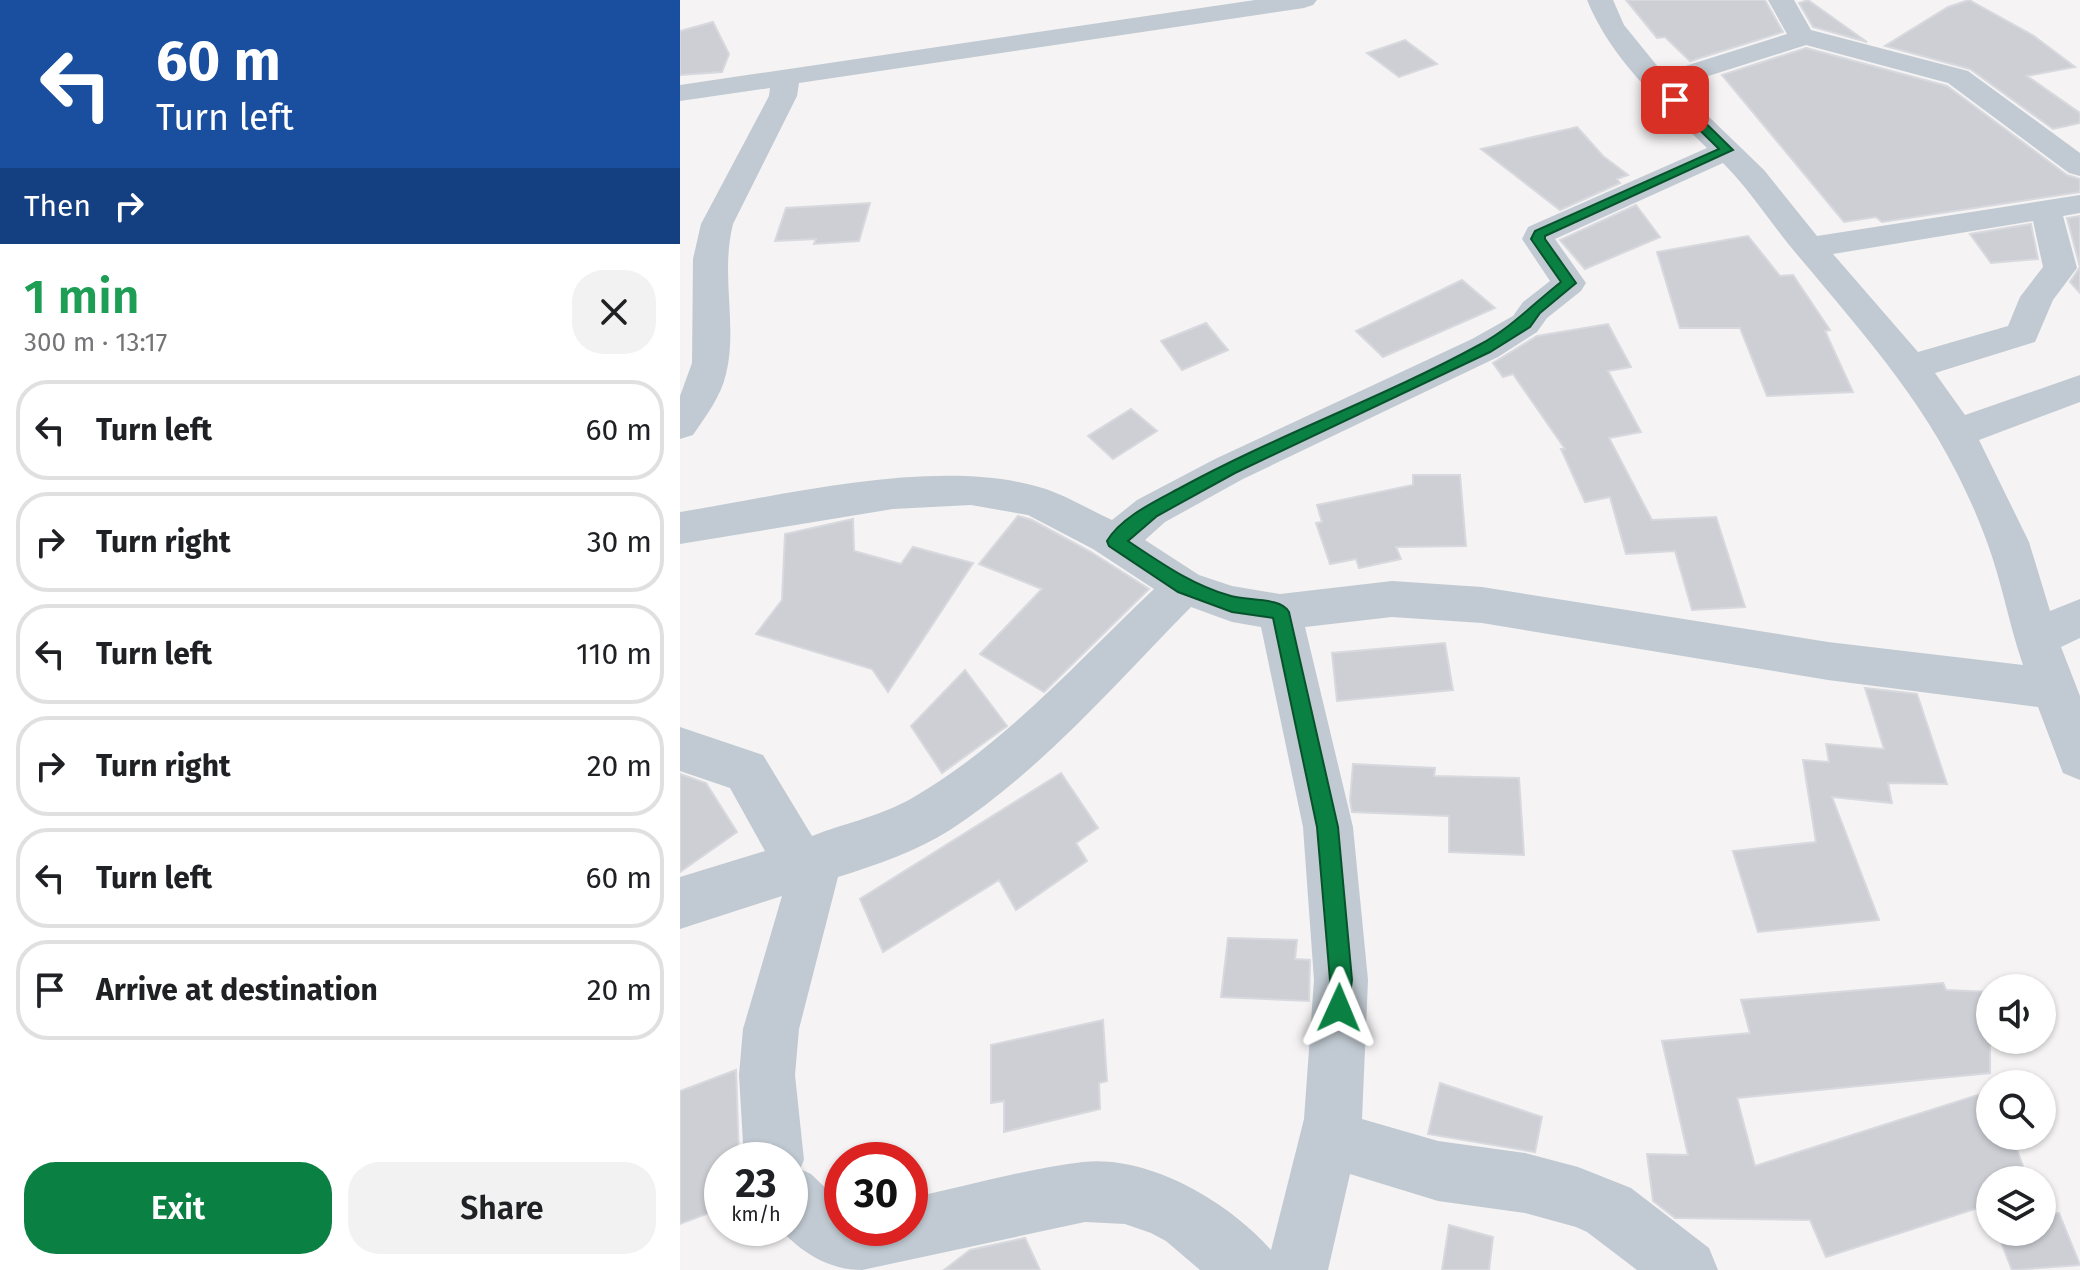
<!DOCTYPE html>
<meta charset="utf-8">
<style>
:root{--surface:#fff;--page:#f2f2f2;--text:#202124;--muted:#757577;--line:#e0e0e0;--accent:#0b8043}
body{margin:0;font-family:"Fira Sans",sans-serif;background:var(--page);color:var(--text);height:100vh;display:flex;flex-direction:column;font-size:30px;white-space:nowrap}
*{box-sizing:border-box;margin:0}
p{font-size:26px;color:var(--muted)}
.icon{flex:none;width:44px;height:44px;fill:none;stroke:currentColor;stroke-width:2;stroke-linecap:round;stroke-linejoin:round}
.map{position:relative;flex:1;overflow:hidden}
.panel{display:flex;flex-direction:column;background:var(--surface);width:680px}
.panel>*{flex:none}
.guide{background:#1a4fa0;color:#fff;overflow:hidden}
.buttons{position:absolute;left:1296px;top:974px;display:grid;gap:16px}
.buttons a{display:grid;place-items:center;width:80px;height:80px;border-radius:50%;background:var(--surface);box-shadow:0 2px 6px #0004;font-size:40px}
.speed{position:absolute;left:24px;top:1142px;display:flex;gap:16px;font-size:40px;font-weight:700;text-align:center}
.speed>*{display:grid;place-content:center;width:104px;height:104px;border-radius:50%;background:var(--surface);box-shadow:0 2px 6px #0004;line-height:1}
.speed small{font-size:20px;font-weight:400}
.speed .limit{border:12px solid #d22;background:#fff;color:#111}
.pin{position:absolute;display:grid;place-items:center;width:68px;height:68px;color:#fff;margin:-34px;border-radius:16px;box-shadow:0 4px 12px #0006}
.me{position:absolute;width:88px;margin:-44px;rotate:1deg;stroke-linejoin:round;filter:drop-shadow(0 0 6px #0008)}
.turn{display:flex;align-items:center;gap:28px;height:168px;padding:0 24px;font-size:36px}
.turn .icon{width:104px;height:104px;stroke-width:2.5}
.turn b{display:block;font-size:56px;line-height:68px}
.then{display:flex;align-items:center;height:76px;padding:0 24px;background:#0003;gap:16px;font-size:30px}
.round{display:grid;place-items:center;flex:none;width:84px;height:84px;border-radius:32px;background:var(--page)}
.head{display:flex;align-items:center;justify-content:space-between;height:136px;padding:0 24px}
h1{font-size:48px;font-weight:600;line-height:60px;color:#1e9e55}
.cta{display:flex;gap:16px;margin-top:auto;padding:16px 24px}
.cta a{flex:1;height:92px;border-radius:32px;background:var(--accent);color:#fff;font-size:32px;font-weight:600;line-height:92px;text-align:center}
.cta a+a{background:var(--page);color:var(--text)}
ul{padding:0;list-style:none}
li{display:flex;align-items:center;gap:24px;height:100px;margin:0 16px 12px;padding:0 8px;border:4px solid var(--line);border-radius:32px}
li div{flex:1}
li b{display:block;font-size:30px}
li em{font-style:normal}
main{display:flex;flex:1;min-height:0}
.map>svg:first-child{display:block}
.building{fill:#cdcfd5;stroke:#d7d9de;stroke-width:2}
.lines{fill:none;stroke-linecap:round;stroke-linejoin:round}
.minor{fill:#c1cad2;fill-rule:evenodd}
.route{fill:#0b8043;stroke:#07532c;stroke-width:2}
</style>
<main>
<section class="panel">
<div class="guide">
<div class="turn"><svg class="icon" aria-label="left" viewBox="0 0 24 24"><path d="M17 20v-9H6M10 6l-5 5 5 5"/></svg><div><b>60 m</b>Turn left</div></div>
<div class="then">Then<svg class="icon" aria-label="right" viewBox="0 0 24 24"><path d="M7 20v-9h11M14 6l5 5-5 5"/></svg></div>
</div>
<div class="head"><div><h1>1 min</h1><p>300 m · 13:17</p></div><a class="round"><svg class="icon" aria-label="close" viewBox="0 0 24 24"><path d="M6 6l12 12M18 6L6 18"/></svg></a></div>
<ul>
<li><svg class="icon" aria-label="left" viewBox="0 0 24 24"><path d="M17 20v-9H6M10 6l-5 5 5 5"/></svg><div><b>Turn left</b></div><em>60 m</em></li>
<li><svg class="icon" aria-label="right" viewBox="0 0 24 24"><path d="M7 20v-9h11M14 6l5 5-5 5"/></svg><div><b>Turn right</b></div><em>30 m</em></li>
<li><svg class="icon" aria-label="left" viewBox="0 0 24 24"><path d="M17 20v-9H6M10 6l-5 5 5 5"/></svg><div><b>Turn left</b></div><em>110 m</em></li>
<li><svg class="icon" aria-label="right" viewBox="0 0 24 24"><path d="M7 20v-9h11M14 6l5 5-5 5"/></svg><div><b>Turn right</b></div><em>20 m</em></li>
<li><svg class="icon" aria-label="left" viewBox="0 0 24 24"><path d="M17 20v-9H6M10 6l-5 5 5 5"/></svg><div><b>Turn left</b></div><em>60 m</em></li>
<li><svg class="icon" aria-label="arrive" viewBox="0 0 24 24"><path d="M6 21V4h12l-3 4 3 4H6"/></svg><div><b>Arrive at destination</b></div><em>20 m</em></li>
</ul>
<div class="cta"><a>Exit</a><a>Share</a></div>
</section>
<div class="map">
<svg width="1400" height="1270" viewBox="0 0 1400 1270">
<rect width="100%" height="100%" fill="#f5f3f3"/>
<!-- building -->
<path class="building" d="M946 0H1085L1103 32 1010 61 985 37 977 38Z
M1128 0 1187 42 1133 27 1119 3Z
M1289 0 1354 36 1395 67 1347 76 1400 113V123L1373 129 1290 69 1205 46 1268 7Z
M33 22 49 54 42 72 0 75V31Z
M725 40 757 64 719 77 687 53Z
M1126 48 1267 86 1387 175 1400 179V192L1202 222 1196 217 1164 222 1042 75Z
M897 127 923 156 948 175 937 179 940 183 880 210 801 149Z
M190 203 179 241 134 244 136 239 95 241 106 208Z
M956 205 980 237 905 269 880 240Z
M1400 216V293L1390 282 1400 267 1387 218Z
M1351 224 1358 259 1311 263 1290 234Z
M1068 236 1100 276 1113 275 1150 330 1145 331 1173 392 1087 396 1060 328H1000L977 252Z
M782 280 815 308 703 357 676 331Z
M526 323 548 350 502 370 481 341Z
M928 324 951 367 928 371 961 432 929 438 972 520 1036 517 1065 607 1012 610 995 551 946 554 930 497 905 502 881 449H885L833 374 823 377 813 363 857 336Z
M451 409 477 431 433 459 408 436Z
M733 475H780L786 546 716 547 721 559 679 568 676 559 650 564 636 523 642 522 637 505 733 485Z
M338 516 352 520 411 552 469 589 364 692 300 654 362 589 299 564Z
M173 519 174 551 221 564 233 547 293 563 208 692 192 669 76 634 102 600 105 534Z
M765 643 773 690 657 701 652 653Z
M285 670 327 726 262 773 231 726Z
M1185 688 1237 694 1267 784 1208 783 1212 803 1152 797 1199 920 1078 932 1053 851 1136 842 1123 760 1149 762 1146 744 1204 749Z
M673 764 755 768 754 776 839 778 844 855 769 852V816L672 812 670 800Z
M381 773 418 828 396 843 407 861 336 910 319 880 203 952 180 899Z
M0 774 26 783 57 832 0 872Z
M548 938 617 940 615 959 630 960 629 1001 541 997Z
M1263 983 1266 990 1310 992V1073L1057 1098 1075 1166 1310 1091V1136H1332L1348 1180H1310V1213L1307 1205 1146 1257 1130 1220 995 1218 973 1201 967 1154 1008 1155 982 1041 1070 1033 1061 1000Z
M423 1020 427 1081 419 1083 420 1109 324 1132V1101L311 1103V1045Z
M56 1070 59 1160H42V1208L0 1224V1091Z
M760 1083 862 1117 855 1152 748 1134Z
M1379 1213 1400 1265 1332 1270 1317 1232H1362V1215Z
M769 1225 813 1237 809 1270H762Z
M345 1238 360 1270H264L290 1250Z"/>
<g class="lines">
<!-- minor -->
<path class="minor" d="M575 0H637L633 5 624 8 119 83 117 96 53 224C40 275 58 326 46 374 41 396 26 416 13 435L0 439V396L12 363 13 259 21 224 89 96 90 88 0 101V85Z
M907 0H933L944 25 983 73 1107 34 1088 0H1114L1131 30 1288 71 1400 153V176L1389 173 1268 83 1126 45 997 86 1084 170 1137 236 1400 195V213L1383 216 1397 268 1373 300 1355 342 1255 373 1285 415 1400 375V402L1299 440 1349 542 1370 611 1400 599V638L1381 647 1400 696V780L1383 773 1358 707 1148 680 802 623 712 617 625 627 673 827 688 980 682 1119 758 1141 845 1153 898 1167 951 1188 1029 1248 1038 1270H957L907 1232 896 1227 845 1213 758 1201 670 1174 648 1270H520L486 1241 471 1233 445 1224 405 1222 182 1270C148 1270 121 1252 99 1228H110V1160H64L59 1075 63 1029 102 896 0 929V877L85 851 50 788 0 771V727L83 755 132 836C165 823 202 816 234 797 325 744 398 661 474 589L413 549 348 515 291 505 213 509 0 544V512C106 495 256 457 359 487 384 494 408 509 432 520L457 500 535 459 792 339 833 316 843 302 870 281 842 239 848 227 1027 148C981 103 932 61 907 0ZM1043 163C1072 192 1093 227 1120 258 1198 351 1264 424 1307 542 1322 582 1329 625 1343 665L1148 642 802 587 712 581 600 594 552 586 519 575 465 540 485 522 563 479 818 357 857 332 867 318 901 291 906 283 875 239ZM1353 221 1363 267 1340 297 1328 326 1238 352 1153 254ZM511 607 552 622 581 627 623 827 634 980 624 1119 591 1250C549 1202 469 1155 403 1162 346 1169 287 1186 230 1198V1228H162V1204L131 1174 120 1169 124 1160 115 1075 119 1029 158 877C196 865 237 851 270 830 362 770 435 684 511 607Z"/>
</g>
<!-- route -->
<path class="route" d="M991 97H999L1053 150 865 236V239L896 283 860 313 850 327 810 352 555 473 477 516 448 541C481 563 512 585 551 596 567 601 601 597 609 612L658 827 672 980 667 1016 659 1019 651 1016 648 1008 650 980 637 827 593 618 552 612 498 592 429 546 427 541C441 517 476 501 500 488 597 435 702 398 799 345 831 328 853 304 881 282L851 239 855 231 1039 149 991 102Z"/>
</svg>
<div class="buttons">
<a><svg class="icon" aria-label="sound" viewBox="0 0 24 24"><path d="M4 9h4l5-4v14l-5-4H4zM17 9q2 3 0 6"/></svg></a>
<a><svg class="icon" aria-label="search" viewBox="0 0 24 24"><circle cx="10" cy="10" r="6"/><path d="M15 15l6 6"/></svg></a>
<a><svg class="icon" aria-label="layers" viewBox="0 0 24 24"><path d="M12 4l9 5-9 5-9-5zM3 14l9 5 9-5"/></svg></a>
</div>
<div class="speed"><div>23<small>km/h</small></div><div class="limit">30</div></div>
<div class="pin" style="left:995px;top:100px;background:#d93025"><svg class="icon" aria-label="arrive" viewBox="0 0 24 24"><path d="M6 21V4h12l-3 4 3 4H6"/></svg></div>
<svg class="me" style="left:659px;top:1008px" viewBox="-20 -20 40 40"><path d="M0-17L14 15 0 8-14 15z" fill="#0b8043" stroke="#fff" stroke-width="4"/></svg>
</div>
</main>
